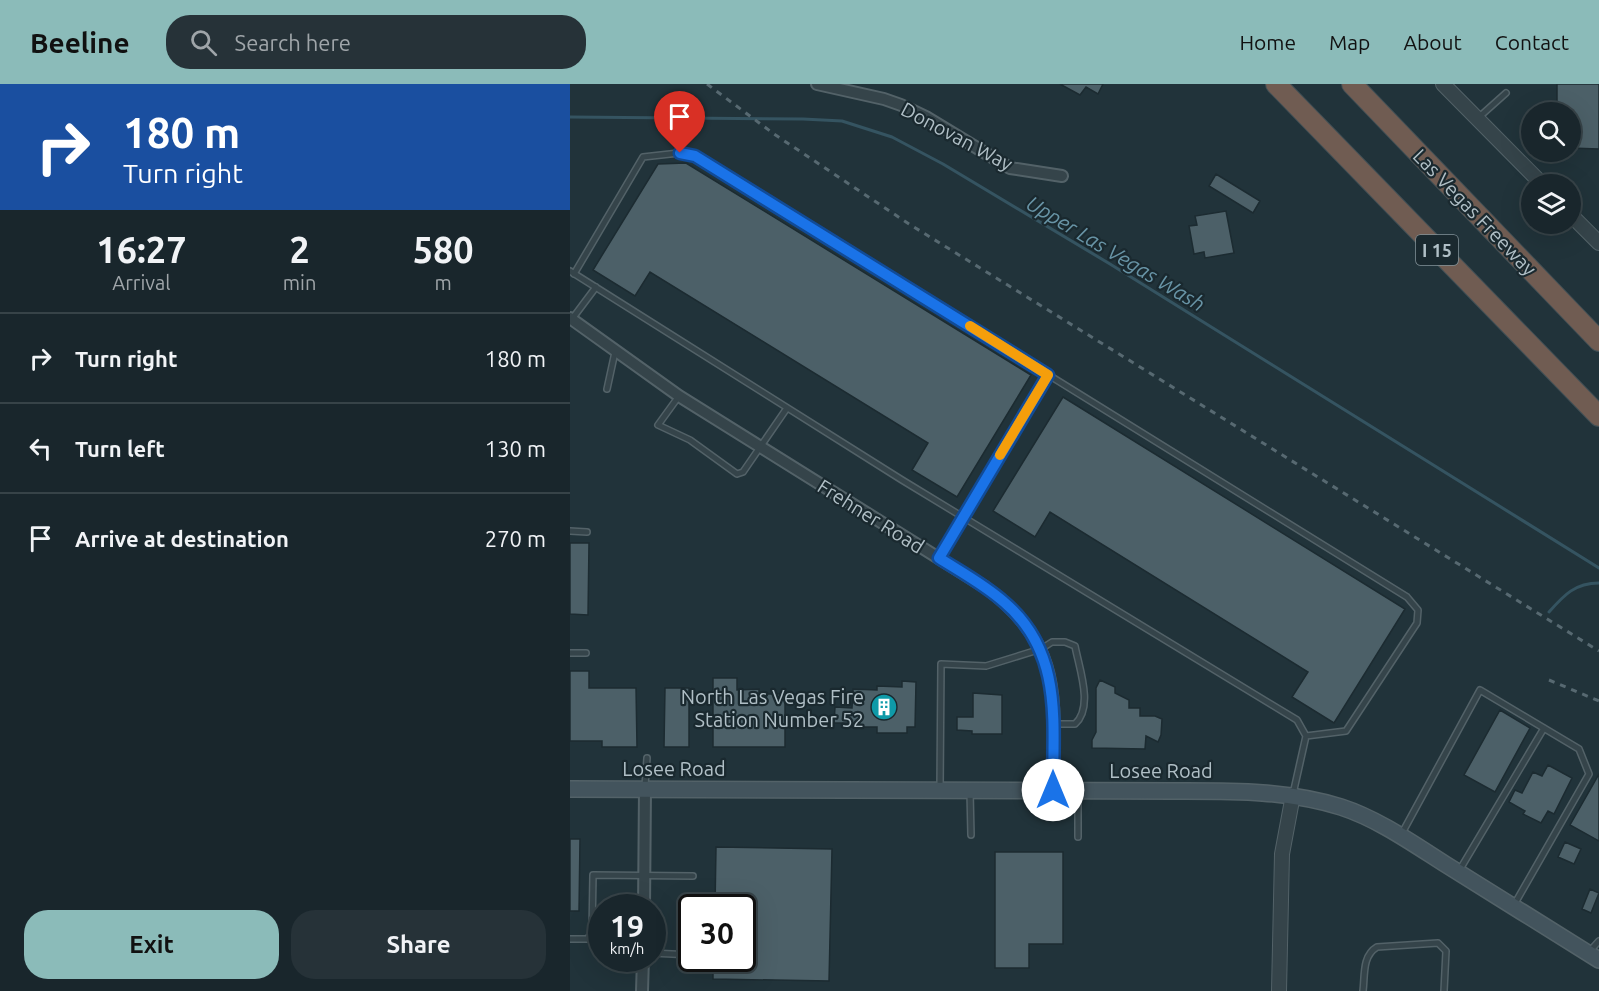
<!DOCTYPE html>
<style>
:root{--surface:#19262c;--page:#263238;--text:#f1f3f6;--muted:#9fa5a9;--line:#374348;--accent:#8bbbb9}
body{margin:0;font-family:Ubuntu,sans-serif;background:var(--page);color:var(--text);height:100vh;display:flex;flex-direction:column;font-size:22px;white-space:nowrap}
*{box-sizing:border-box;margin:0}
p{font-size:20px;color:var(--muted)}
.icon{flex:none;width:33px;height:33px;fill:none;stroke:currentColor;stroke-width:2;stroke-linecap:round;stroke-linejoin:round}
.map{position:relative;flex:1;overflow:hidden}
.side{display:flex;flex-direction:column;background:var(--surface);width:570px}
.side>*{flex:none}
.guide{background:#1a4fa0;color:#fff;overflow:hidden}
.tools{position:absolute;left:951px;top:18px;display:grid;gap:12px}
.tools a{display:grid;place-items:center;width:60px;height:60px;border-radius:50%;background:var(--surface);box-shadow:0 6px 24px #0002,0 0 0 2px var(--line);font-size:30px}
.speed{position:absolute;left:18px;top:810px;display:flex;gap:12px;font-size:30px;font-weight:700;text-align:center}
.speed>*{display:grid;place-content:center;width:78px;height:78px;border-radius:50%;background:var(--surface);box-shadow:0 6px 24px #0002,0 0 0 2px var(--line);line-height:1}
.speed small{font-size:15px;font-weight:400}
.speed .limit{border:3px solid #111;border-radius:9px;background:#fff;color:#111}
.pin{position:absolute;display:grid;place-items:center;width:51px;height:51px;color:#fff;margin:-62px -26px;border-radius:50% 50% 50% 0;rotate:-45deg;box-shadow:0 0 6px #0007}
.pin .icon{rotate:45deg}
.me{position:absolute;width:66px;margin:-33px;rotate:0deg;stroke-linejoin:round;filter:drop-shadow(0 0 4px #0008)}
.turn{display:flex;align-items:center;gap:21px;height:126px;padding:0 24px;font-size:27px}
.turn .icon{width:78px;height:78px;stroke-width:2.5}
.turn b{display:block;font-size:42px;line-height:51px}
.eta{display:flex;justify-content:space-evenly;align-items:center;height:102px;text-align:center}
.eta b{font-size:36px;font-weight:700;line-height:42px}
.primary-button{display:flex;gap:12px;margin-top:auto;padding:12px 24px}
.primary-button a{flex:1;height:69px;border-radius:24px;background:var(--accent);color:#111;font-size:24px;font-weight:700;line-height:69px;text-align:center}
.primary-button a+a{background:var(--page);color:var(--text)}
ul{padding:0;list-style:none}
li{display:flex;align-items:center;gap:18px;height:90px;padding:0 24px;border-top:2px solid var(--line)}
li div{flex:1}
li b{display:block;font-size:22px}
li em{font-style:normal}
header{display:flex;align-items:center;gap:36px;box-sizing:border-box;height:84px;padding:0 30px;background:var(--accent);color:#111}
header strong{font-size:28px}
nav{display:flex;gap:33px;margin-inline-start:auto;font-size:21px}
.search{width:420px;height:54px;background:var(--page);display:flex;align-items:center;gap:15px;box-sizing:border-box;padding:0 21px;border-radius:24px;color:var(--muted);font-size:22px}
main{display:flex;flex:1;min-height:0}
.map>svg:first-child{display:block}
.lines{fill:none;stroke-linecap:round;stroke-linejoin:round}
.stream{stroke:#355461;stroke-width:3}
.building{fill:#4c6068;stroke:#1c2b31;stroke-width:1.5}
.service-casing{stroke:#536268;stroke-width:8}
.minor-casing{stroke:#536268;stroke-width:14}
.tertiary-casing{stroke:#536268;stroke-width:16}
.secondary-casing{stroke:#536268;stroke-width:18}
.motorway-casing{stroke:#404f55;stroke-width:22}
.service{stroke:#35444a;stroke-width:5}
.minor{stroke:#35444a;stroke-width:10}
.tertiary{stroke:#35444a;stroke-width:14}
.secondary{stroke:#43545d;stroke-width:15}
.motorway{stroke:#705c52;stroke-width:20}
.rail{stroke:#576971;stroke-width:3;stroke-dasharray:6 6;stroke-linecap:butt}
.route-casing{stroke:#114b97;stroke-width:15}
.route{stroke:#1a73e8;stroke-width:10}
.slow{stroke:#f59e0b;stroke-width:10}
.labels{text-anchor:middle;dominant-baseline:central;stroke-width:4.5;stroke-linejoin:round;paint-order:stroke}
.shield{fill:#1a292f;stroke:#839299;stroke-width:1.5}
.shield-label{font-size:18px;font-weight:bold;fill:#b0bfc6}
.street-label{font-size:20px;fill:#b0bfc6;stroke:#1a292f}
.poi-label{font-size:20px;fill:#b0bfc6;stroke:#1a292f;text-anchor:end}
.water-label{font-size:21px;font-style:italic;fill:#6894a6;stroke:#1a292f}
</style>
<header>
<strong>Beeline</strong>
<div class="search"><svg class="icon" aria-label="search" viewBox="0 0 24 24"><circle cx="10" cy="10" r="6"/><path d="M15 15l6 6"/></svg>Search here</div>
<nav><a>Home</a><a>Map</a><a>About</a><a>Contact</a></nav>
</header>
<main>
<section class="side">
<div class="guide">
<div class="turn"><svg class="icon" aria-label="right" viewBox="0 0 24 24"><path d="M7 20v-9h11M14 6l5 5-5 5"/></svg><div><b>180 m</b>Turn right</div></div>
</div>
<div class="eta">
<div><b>16:27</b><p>Arrival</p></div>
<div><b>2</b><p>min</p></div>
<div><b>580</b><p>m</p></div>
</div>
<ul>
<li><svg class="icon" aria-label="right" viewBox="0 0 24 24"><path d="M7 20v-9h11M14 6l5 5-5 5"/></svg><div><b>Turn right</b></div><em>180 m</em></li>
<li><svg class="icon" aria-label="left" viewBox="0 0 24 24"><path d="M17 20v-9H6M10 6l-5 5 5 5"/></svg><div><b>Turn left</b></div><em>130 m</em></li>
<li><svg class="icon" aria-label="arrive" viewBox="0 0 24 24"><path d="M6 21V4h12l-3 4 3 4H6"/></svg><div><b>Arrive at destination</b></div><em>270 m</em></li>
</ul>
<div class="primary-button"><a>Exit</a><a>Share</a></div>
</section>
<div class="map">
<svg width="1029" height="907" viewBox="0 0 1029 907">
<rect width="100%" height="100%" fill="#21333a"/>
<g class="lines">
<!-- stream -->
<path class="stream" d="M0 33 233 35 272 37 322 53 373 80 540 180 1029 484
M979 528C994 511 1005 499 1029 499"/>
</g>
<!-- building -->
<path class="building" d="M490 0H533L528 10 516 3 510 11Z
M987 0H1029V65L1000 64V28H987Z
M116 79 461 291 387 413 342 386 358 359 80 188 65 212 23 186 88 80Z
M646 90 690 117 683 129 639 102Z
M656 127 664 169 635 174 634 168 624 170 619 142 627 141 625 132Z
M493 313 835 525 764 639 722 613 738 588 480 428 465 453 423 427Z
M0 459H19L18 531 0 530Z
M0 587H19V604H66L67 663H32V657H0Z
M143 594H167V606L189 605V610H215V663H143Z
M530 596 545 603V609L559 616V624H570V632H585L592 635 591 651 588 658 576 652 575 665 522 664V656L526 648V604Z
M332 597 346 598 345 643H337V649H307V643H282V639H264L265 623 282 624 283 605 307 606V602L332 603Z
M95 604H119V663H94Z
M403 609 432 611V650H402V647L387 646V633H403Z
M930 626 960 644 925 708 894 691Z
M978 681 1002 694 984 730 978 727 971 739 953 730 955 727 939 718 945 706 952 709 963 688 972 692Z
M1029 690V757L1000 741Z
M0 755H10L9 827H0Z
M995 758 1011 765 1004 780 988 773Z
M146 763 262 765 259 897 143 895V874H172V824H145Z
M425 768H493V860H459V884H425Z
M1020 805 1029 809 1021 829 1012 825Z"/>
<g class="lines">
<defs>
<path id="service" d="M908 34 936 9
M0 187 332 396 727 636 736 652 723 710
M4 190 73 73 109 69 125 72 837 513 848 526 847 539 776 647 736 652
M2 235 26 203
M37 305 45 268
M109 312 88 341 120 356 167 390 173 388 217 324
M0 447 17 448
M369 475 478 291
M0 569H16
M75 702 77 674
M370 705 371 580 416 582 471 565 482 558H495L505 562C509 584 524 623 505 640H483
M400 708 401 751
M831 751 910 606 1009 665 1019 690 944 821
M508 753V709
M889 787 974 644
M0 855H17L22 849 23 791 123 792
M1019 868 1029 857
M82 869 122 871
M793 907C795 891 792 872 807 863L868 859 876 867 874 907"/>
<path id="minor" d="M247 0 314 15 331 21 356 33 440 84 492 92
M0 234 109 312 415 503C496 563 483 616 483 706
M74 824 75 705
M72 907 73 874"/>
<path id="tertiary" d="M873 0 972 100
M1000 130 1029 159
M709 907 712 770 723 711"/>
<path id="secondary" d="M0 705 604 707C661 707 716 706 771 723 808 735 842 759 875 780 926 812 978 844 1029 876"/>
<path id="motorway" d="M706 0 1029 332
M782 0 1029 257"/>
</defs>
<!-- service casing -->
<use href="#service" class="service-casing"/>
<!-- minor casing -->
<use href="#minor" class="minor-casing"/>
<!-- tertiary casing -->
<use href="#tertiary" class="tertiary-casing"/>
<!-- secondary casing -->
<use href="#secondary" class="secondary-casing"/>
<!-- motorway casing -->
<use href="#motorway" class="motorway-casing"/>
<!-- service -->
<use href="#service" class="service"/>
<!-- minor -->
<use href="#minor" class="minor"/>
<!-- tertiary -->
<use href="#tertiary" class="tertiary"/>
<!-- secondary -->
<use href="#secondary" class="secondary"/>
<!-- motorway -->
<use href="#motorway" class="motorway"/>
<!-- rail -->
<path class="rail" d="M137 0 204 50 339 140 1029 567
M979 596 1029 617"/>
</g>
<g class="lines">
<defs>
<path id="route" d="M110 69 125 72 478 291 369 474C391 488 415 501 434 518 493 568 483 637 483 706"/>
</defs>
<!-- route casing -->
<use href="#route" class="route-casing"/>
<!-- route -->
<use href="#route" class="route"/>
<!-- slow -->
<path class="slow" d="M400 242 478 291 430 371"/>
</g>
<!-- icons -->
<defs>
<symbol id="building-disc" viewBox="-11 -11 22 22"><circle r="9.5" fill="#0f9aa8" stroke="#1a292f"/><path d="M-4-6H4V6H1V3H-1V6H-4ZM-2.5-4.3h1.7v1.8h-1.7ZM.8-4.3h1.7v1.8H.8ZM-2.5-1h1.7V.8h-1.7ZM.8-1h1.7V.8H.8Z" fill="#fff"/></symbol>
</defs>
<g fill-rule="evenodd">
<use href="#building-disc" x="299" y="608" width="30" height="30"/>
</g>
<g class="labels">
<!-- shield labels -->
<rect class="shield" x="846" y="151" width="42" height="30" rx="4.5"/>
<g class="shield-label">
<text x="867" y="166">I 15</text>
</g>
<!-- street labels -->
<g class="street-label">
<text transform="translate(387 52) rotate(28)">Donovan Way</text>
<text transform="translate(905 128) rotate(46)">Las Vegas Freeway</text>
<text transform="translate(301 432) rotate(32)">Frehner Road</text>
<text x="104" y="684">Losee Road</text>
<text x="591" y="686">Losee Road</text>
</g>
<!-- poi labels -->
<g class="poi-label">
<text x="294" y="612">North Las Vegas Fire<tspan x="294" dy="23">Station Number 52</tspan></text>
</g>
<!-- water labels -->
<g class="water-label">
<text transform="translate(546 169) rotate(31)">Upper Las Vegas Wash</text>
</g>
</g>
</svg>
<div class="tools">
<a><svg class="icon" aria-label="search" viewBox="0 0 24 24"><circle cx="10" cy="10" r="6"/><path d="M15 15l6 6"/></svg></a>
<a><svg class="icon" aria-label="layers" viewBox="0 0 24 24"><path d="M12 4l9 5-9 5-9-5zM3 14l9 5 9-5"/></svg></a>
</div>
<div class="speed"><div>19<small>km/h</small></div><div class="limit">30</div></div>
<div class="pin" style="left:110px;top:69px;background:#d93025"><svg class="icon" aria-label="arrive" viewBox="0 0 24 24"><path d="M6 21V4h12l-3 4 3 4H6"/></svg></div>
<svg class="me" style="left:483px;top:706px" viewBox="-20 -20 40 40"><circle r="19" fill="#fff"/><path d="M0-13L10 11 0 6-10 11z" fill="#1a73e8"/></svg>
</div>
</main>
